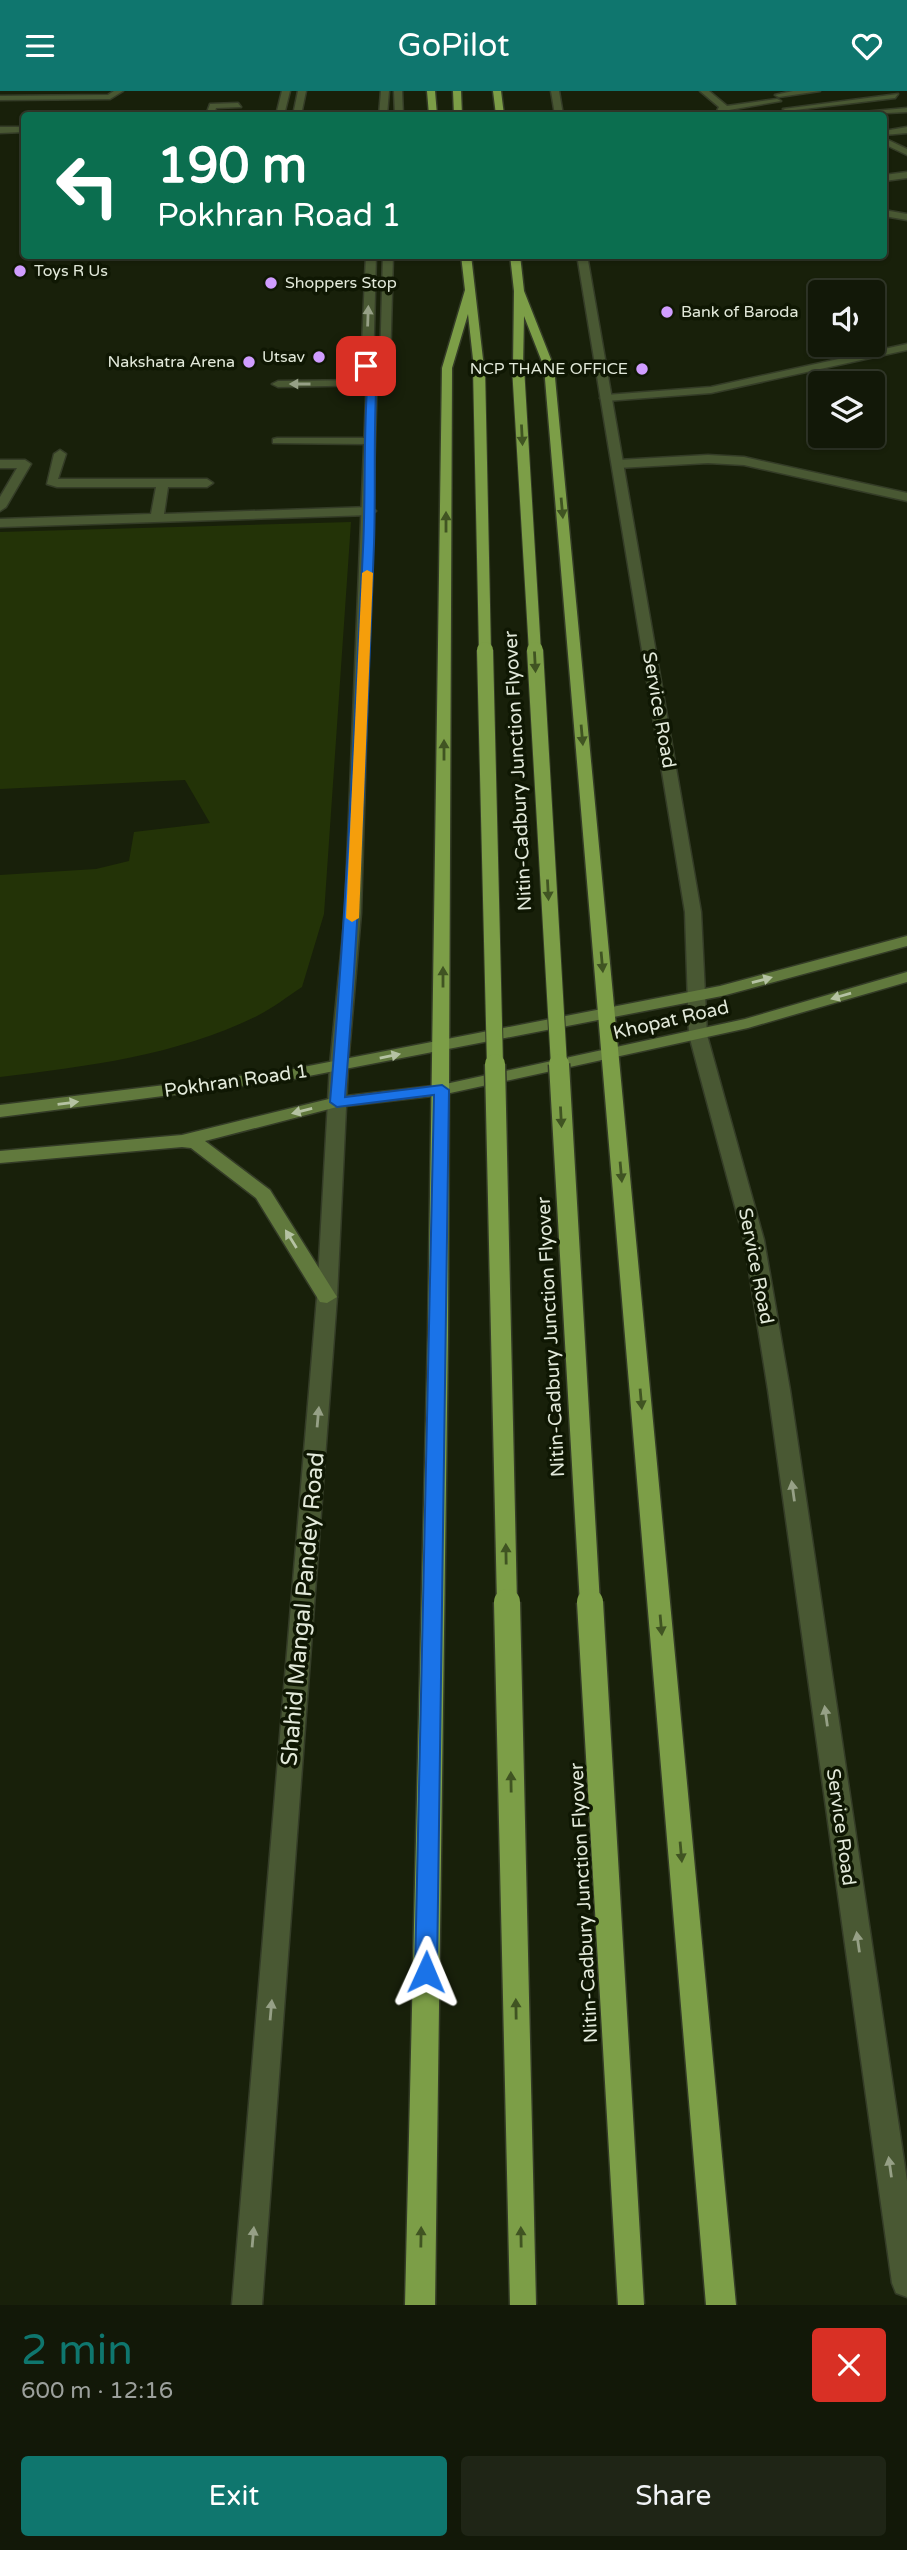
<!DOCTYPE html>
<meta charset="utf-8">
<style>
:root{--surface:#121808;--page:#1f2516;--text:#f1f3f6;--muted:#9ca09c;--line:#313729;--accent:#0f766e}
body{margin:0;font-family:"Varela Round",sans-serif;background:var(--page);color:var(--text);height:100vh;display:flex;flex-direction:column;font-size:26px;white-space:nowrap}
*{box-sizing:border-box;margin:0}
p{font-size:23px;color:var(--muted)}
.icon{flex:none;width:38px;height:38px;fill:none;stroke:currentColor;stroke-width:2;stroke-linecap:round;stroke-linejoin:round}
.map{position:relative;height:2214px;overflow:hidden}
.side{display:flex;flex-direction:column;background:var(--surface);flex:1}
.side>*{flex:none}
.hud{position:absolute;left:21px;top:21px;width:866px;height:147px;border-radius:7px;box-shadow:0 2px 5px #0004,0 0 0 2px var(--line);background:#0b6e4f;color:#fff;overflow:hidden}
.buttons{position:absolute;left:808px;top:189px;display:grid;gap:14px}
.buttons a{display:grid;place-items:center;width:77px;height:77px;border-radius:7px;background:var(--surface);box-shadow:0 2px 5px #0004,0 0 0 2px var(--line);font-size:35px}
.pin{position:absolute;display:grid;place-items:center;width:60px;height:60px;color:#fff;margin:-30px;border-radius:14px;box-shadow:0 4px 10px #0006}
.me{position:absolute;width:77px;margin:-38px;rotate:1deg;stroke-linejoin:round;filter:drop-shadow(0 0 5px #0008)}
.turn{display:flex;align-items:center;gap:24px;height:147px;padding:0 21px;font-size:32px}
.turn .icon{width:91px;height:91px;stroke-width:2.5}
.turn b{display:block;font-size:49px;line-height:60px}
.round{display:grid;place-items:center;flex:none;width:74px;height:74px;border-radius:7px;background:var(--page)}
.headline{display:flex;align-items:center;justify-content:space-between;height:119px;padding:0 21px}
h1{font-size:42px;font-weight:600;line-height:52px;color:var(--accent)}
.action{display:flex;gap:14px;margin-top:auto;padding:14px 21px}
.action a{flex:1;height:80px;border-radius:7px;background:var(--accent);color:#fff;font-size:28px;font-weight:600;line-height:80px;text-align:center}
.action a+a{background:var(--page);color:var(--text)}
header{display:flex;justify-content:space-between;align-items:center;height:91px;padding:0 21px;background:var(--accent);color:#fff;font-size:32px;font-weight:600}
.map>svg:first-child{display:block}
.green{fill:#233307}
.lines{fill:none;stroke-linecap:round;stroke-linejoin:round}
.minor-casing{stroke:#343c27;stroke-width:3}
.tertiary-casing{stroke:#343c27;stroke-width:3}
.secondary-casing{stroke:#343c27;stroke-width:3}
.trunk-casing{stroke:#343c27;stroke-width:3}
.minor{fill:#495833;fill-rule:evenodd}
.tertiary{fill:#495833;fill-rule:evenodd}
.secondary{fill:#61793d;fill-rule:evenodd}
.trunk{fill:#7c9e47;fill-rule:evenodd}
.trunk-bridge-far3-casing{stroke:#343c27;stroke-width:14;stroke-linecap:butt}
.trunk-bridge-far2-casing{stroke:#343c27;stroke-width:18;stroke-linecap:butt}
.trunk-bridge-far1-casing{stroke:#343c27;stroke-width:23;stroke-linecap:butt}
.trunk-bridge-casing{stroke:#343c27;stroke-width:29;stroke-linecap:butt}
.trunk-bridge-far3{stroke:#7c9e47;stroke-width:12}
.trunk-bridge-far2{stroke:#7c9e47;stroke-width:16}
.trunk-bridge-far1{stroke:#7c9e47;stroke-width:20}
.trunk-bridge{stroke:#7c9e47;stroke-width:26}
.oneway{fill:#96a086}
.oneway2{fill:#405422}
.oneway3{fill:#b5c2a3}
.route{fill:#1a73e8;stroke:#114b97;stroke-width:2}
.slow{fill:#f59e0b}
.poi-dot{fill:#d09dff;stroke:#0f1703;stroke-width:2.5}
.labels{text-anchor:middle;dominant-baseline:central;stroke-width:7;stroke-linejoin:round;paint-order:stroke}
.far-poi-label{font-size:16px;fill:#e2e9da;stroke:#0f1703;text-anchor:start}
.street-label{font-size:19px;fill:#e2e9da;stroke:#0f1703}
.near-street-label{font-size:23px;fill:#e2e9da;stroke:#0f1703}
</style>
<header><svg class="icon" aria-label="menu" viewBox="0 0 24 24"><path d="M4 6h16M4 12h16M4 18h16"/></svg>GoPilot<svg class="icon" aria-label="heart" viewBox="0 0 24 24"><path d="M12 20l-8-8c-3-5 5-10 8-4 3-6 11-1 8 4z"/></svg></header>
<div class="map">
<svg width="907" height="2214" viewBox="0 0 907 2214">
<rect width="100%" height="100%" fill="#18200a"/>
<!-- green -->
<path class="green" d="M351 431 324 823 302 896C288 905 273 917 257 925 176 965 88 975 0 986V784L96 778 129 770 134 741 210 732 185 689 0 698V441Z"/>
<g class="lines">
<defs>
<path id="minor" d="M114 0H123L110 8 0 9V5L108 4Z
M282 0H290L284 24H276Z
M298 0H306L301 24H293Z
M700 0H709L727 15 777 8 781 10 729 19 736 24H727L717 20 719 16Z
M793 0H820L779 6 775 4Z
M898 3 895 7 787 20 783 18Z
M238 12 241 16 216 17 214 24H206L210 13Z
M907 17V21L848 24 852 22Z
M0 36H24V41L0 42Z
M884 47 907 58V64L884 53Z
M907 81V87L884 90V84Z
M884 119 907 123V129L884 125Z
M907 253V259L711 302 606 310 600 307 606 304 711 296Z
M371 289 375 290V294L278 296 272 293 278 290Z
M277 347H367L373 350 367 353 273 352V348Z
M60 359 66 363 58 388H207L213 392 207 396H168L164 423 370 416 376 420 370 424 0 436V428L151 423 156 396H57L47 393 54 363Z
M708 364 744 366 907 402V410L744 374 708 372 618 377 612 373 618 369Z
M0 369H25L31 373 6 416 0 420V406L17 377H0Z"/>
<path id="tertiary" d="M381 0H389L387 24H379Z
M394 0H402L403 24H395Z
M551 0H559L563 24H555Z
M907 36V42L884 44V40Z
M366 164H376L373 277 380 274 383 164H393L390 276 377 284 361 822 348 974 337 1206 262 2214H232L317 1206 330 974 345 822 367 283 361 276Z
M577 164H587L701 821 707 944 764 1149 790 1299 907 2090V2206L896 2202 892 2192 768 1299 744 1149 689 944 685 821Z"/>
<path id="secondary" d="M907 845V855L722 905 288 989 0 1026V1014L288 979 720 895Z
M907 881V891L748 937 441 1004 337 1016 205 1050 270 1099 337 1206 327 1212 320 1211 256 1107 191 1057 182 1056 0 1072V1060L182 1044 337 1006 441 994 745 928Z"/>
<path id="trunk" d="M427 0H435L437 24H429Z
M453 0H461L462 24H454Z
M493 0H501L504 24H496Z
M461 164H471L484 277 479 280 474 277 468 223 452 277 448 1244 435 2214H405L428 1244 442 277 465 199Z
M510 164H520L524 200 554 276 736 2214H706L544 276 524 225 523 276 518 279 513 276 514 200Z"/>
</defs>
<!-- minor casing -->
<use href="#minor" class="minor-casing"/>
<!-- tertiary casing -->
<use href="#tertiary" class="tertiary-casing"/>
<!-- secondary casing -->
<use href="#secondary" class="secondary-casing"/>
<!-- trunk casing -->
<use href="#trunk" class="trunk-casing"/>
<!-- minor -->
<use href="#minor" class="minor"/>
<!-- tertiary -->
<use href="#tertiary" class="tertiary"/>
<!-- secondary -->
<use href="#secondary" class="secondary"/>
<!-- trunk -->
<use href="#trunk" class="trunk"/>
<defs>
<path id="trunk-bridge-far3" d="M518 276 535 561
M479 277 485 561"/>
<path id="trunk-bridge-far2" d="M485 559 495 974
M535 559 559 974"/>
<path id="trunk-bridge-far1" d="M495 973 507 1513
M559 973 590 1513"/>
<path id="trunk-bridge" d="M507 1511 523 2214
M590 1511 631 2214"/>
</defs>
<!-- trunk-bridge-far3 casing -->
<use href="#trunk-bridge-far3" class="trunk-bridge-far3-casing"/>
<!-- trunk-bridge-far2 casing -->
<use href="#trunk-bridge-far2" class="trunk-bridge-far2-casing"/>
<!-- trunk-bridge-far1 casing -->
<use href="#trunk-bridge-far1" class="trunk-bridge-far1-casing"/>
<!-- trunk-bridge casing -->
<use href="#trunk-bridge" class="trunk-bridge-casing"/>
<!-- trunk-bridge-far3 -->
<use href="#trunk-bridge-far3" class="trunk-bridge-far3"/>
<!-- trunk-bridge-far2 -->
<use href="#trunk-bridge-far2" class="trunk-bridge-far2"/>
<!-- trunk-bridge-far1 -->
<use href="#trunk-bridge-far1" class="trunk-bridge-far1"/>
<!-- trunk-bridge -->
<use href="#trunk-bridge" class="trunk-bridge"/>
</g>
<!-- one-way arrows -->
<defs><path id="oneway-solid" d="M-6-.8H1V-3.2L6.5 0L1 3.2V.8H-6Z" transform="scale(1.75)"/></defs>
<g class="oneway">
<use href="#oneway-solid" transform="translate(368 225) rotate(-88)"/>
<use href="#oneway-solid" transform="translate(300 293) rotate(180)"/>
<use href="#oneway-solid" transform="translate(318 1326) rotate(-85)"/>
<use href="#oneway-solid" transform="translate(793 1400) rotate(-98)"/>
<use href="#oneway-solid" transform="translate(826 1625) rotate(-98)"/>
<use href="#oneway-solid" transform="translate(858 1851) rotate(-98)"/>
<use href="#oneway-solid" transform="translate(271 1919) rotate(-85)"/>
<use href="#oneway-solid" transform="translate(890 2076) rotate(-98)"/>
<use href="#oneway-solid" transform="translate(253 2146) rotate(-85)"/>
</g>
<g class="oneway2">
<use href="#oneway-solid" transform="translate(522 344) rotate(87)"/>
<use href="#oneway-solid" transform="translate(562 417) rotate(85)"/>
<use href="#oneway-solid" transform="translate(446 431) rotate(-90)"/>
<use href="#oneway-solid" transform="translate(535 571) rotate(87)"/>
<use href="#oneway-solid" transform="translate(582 644) rotate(85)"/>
<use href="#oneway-solid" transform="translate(444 659) rotate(-90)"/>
<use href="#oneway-solid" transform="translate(548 799) rotate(87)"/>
<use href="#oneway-solid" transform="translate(602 871) rotate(85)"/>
<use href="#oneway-solid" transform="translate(443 886) rotate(-90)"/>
<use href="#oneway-solid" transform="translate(561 1026) rotate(87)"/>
<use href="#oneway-solid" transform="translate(621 1081) rotate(85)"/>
<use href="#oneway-solid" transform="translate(641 1308) rotate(85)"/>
<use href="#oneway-solid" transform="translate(506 1463) rotate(-91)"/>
<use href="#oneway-solid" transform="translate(661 1534) rotate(85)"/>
<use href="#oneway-solid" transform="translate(511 1691) rotate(-91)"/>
<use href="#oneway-solid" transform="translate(681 1761) rotate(85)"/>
<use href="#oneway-solid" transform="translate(516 1918) rotate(-91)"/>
<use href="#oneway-solid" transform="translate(421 2146) rotate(-89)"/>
<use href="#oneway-solid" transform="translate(521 2146) rotate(-91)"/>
</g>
<g class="oneway3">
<use href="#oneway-solid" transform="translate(762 889) rotate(-15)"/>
<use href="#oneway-solid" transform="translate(841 905) rotate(164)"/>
<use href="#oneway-solid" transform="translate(390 965) rotate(-11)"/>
<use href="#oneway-solid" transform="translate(68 1012) rotate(-7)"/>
<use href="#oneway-solid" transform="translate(302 1020) rotate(166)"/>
<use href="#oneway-solid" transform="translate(291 1148) rotate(-122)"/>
</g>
<!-- route -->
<path class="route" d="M366 273 377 282C373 339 376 396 374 453 367 637 360 821 345 1006L442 994 449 999 437 1881 434 1888 426 1891 418 1888 415 1881 434 1004 337 1016 330 1011C346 827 354 643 363 458 366 400 363 341 368 283L362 275Z"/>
<!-- slow -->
<path class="slow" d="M367 479 373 482 359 827 352 831 346 827 362 482Z"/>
<!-- markers -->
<g class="poi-dot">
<circle cx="20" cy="180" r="7"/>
<circle cx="271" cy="192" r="7"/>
<circle cx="667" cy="221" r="7"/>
<circle cx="319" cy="266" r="7"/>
<circle cx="249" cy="271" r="7"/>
<circle cx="642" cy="278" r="7"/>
</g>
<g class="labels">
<!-- far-poi labels -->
<g class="far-poi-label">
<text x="34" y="180">Toys R Us</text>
<text x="285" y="192">Shoppers Stop</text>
<text x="681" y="221">Bank of Baroda</text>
<text x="305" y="266" text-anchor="end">Utsav</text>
<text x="235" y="271" text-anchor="end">Nakshatra Arena</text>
<text x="628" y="278" text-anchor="end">NCP THANE OFFICE</text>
</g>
<!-- street labels -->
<g class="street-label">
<text transform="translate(659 619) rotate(80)">Service Road</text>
<text transform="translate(518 680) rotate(-93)">Nitin-Cadbury Junction Flyover</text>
<text transform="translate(671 929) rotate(-13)">Khopat Road</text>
<text transform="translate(236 990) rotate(-8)">Pokhran Road 1</text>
<text transform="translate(756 1175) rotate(79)">Service Road</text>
<text transform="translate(551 1246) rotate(-93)">Nitin-Cadbury Junction Flyover</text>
<text transform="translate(841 1736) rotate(82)">Service Road</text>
<text transform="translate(584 1812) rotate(-93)">Nitin-Cadbury Junction Flyover</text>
</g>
<!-- near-street labels -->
<g class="near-street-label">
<text transform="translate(303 1518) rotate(-85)">Shahid Mangal Pandey Road</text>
</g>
</g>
</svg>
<div class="buttons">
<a><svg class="icon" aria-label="sound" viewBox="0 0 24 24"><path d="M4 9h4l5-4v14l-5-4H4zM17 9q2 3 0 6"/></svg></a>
<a><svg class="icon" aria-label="layers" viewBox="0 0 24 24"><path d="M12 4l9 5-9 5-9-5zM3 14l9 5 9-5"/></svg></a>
</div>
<div class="pin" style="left:366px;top:275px;background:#d93025"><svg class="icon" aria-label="arrive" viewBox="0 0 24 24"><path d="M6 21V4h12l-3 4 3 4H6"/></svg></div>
<svg class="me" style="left:426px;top:1881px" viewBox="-20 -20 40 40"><path d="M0-17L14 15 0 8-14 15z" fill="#1a73e8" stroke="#fff" stroke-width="4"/></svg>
<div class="hud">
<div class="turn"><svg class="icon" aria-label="left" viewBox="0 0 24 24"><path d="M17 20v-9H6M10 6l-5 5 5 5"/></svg><div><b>190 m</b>Pokhran Road 1</div></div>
</div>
</div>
<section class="side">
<div class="headline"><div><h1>2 min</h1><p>600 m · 12:16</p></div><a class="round" style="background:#d93025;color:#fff"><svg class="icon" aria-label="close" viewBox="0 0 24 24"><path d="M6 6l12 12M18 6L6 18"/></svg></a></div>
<div class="action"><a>Exit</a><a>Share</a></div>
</section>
